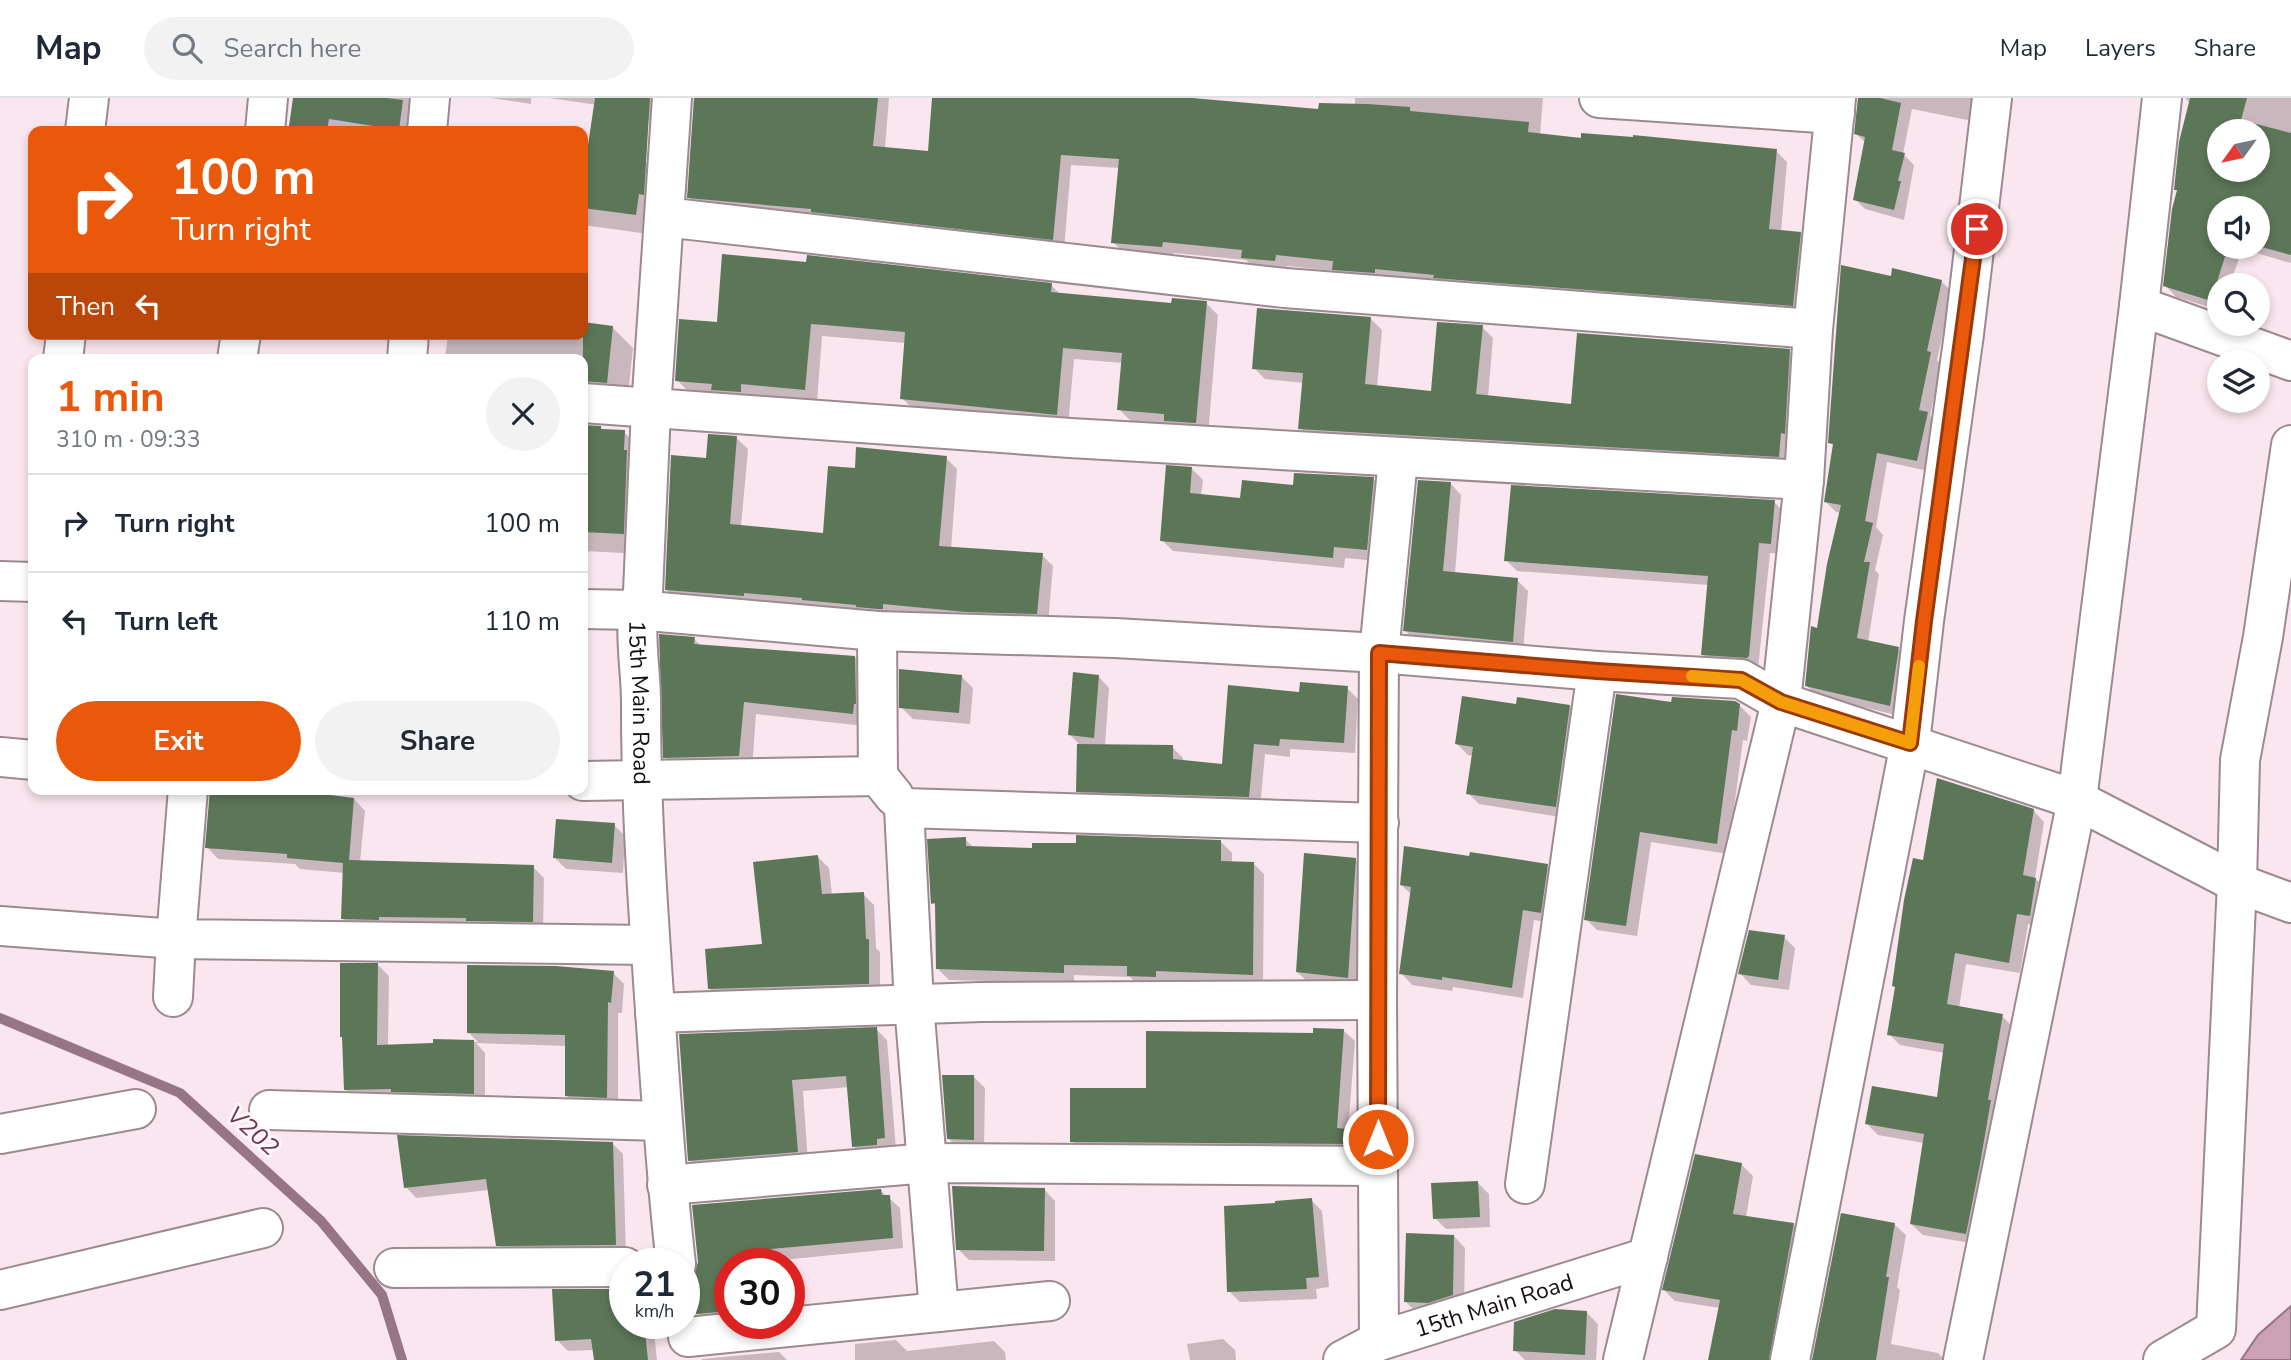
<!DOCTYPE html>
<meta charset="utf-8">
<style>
:root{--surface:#fff;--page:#f2f2f3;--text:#1f2937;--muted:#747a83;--line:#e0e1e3;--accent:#ea580c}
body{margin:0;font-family:"Nunito Sans",sans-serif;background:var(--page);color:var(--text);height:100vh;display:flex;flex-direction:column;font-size:26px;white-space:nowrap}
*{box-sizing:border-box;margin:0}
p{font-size:23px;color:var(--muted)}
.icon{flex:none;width:38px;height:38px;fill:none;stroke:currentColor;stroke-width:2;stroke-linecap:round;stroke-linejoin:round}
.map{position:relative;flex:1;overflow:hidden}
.details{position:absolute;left:28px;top:256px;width:560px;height:441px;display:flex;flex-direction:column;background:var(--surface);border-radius:14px;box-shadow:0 4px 10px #0003}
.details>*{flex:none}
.hud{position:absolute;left:28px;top:28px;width:560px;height:214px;border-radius:14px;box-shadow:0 4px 10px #0003;background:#ea580c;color:#fff;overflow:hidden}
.needle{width:46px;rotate:237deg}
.controls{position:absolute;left:2207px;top:21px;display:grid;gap:14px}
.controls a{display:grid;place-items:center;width:63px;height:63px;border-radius:50%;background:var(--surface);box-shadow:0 4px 10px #0003;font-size:35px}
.speed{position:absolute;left:609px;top:1150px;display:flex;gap:14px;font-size:35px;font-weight:700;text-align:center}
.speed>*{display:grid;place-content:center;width:91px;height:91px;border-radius:50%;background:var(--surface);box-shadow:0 4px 10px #0003;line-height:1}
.speed small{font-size:18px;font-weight:400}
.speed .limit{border:10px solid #d22;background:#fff;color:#111}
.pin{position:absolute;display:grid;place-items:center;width:60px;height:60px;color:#fff;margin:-30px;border:4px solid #fff;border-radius:50%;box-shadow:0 2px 7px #0007}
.me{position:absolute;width:77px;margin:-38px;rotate:0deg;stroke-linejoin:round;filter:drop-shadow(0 0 5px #0008)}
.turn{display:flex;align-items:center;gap:24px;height:147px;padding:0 28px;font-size:32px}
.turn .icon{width:91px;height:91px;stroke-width:2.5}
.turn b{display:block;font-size:49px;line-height:60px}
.then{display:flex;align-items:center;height:66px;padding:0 28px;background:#0003;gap:14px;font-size:26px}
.round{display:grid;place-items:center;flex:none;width:74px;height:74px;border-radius:37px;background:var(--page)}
.overview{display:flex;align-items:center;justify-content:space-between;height:119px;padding:0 28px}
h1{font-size:42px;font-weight:700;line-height:52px;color:var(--accent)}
.action{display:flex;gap:14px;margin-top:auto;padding:14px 28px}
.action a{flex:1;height:80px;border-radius:42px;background:var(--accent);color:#fff;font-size:28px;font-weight:700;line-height:80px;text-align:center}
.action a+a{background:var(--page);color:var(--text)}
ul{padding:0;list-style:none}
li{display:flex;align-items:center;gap:21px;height:98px;padding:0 28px;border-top:2px solid var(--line)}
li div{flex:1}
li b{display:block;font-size:26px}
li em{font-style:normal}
header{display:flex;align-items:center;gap:42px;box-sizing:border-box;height:98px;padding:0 35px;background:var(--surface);border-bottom:2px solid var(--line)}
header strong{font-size:33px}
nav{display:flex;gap:38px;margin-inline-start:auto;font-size:24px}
.search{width:490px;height:63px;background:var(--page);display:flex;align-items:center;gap:18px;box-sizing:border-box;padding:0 24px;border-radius:38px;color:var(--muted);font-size:26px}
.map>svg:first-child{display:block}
.water{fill:#cda1b4;stroke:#967684;stroke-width:2}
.shadow{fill:#0003;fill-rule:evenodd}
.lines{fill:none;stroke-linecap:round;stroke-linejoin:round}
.stream{stroke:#967684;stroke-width:10}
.building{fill:#5c7757;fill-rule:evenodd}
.minor-casing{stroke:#9c8a91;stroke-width:42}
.minor{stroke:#fff;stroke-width:38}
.route-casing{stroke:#983908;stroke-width:18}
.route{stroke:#ea580c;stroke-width:12}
.slow{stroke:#f59e0b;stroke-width:12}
.labels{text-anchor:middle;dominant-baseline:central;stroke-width:6;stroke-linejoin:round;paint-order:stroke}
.street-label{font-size:23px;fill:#171013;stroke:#fff7fa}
.water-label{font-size:24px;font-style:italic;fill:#703753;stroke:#fff7fa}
</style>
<header>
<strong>Map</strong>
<div class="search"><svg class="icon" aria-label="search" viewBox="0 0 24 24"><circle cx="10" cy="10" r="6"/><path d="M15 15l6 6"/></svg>Search here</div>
<nav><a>Map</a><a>Layers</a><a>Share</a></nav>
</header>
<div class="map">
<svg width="2291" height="1262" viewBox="0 0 2291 1262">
<rect width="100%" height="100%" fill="#fae6ee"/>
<!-- water -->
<path class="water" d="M2291 1208V1262H2241L2258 1237Z"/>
<!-- shadow -->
<path class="shadow" d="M295 0H416L411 33H291Z
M491 0H531V6Z
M549 0H665L660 24 607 17 598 7Z
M695 0H889L885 50 929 55 934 0H1196L1199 3 1320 12 1355 8V0H1543L1540 37 1776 53 1787 64 1781 134 1800 135 1811 147 1804 218 1345 182 1335 173 1287 168 1286 173 1254 170 1246 162 1174 155 1173 160 1124 155 1113 144 1120 70 1071 67 1064 152 700 110 689 99Z
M1859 0H1982L1977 24 1912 11 1903 56 1914 67 1904 122 1865 111 1855 101 1866 45 1856 36Z
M2185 0H2291V165L2242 151 2230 187H2219V212L2176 199 2165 187 2178 93 2176 91 2191 6ZM2219 33H2258V72H2219ZM2219 110H2258V149H2219Z
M583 55 645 63 666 84 656 137 583 127Z
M1892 180 1941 183 1952 194 1937 262 1941 266 1930 318 1938 326 1928 373 1887 364 1876 429 1883 437 1875 472 1879 476 1868 544 1898 551 1909 561 1900 618 1817 598 1806 587 1841 415 1836 414 1826 404 1834 348 1830 344Z
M1051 187 1061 197 1173 207 1206 205 1218 217 1208 337 1170 327 1131 323 1119 311 1123 265 1074 261 1068 328 914 312 902 300 906 245 822 238 817 303 753 297 752 306 689 294 677 282 718 226Z
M1370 220 1382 232 1377 289 1433 295 1482 229 1493 240 1488 299 1573 308 1789 253 1800 264 1790 369 1311 342 1300 330 1304 285 1265 281 1254 270Z
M583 226 612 229 633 250 627 305 583 321V261H445L448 236H583Z
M583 327 601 330 604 333 624 334 644 355V456L583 453Z
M736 340 748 351 741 429 824 437 856 372 946 360 957 371 951 451 1042 457 1053 468 1048 526 678 503 667 492 707 362Z
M1192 371 1203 382 1201 398 1242 402 1295 389 1373 381 1385 392 1378 463 1345 460 1344 470 1173 453 1162 442Z
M1450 385 1461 397 1455 476 1517 482 1528 493 1523 554 1416 544 1405 532Z
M1774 404 1785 415 1782 456 1770 455 1758 571 1714 567 1703 556 1709 487 1517 473 1506 462Z
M694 541 702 549 855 559 868 573 865 628 756 616 752 671 678 672 665 659Z
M961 578 973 590 970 626 913 621 901 609Z
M1098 578 1109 590 1105 648 1172 649 1183 660V664L1223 668 1301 596 1347 590 1358 601 1355 655 1290 651V659L1265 656 1260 710 1089 704 1078 693 1081 648 1070 637Z
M1673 605 1739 607 1751 619 1747 643 1743 642 1728 756 1651 744 1637 838 1597 832 1586 821Z
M1517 608H1569L1581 620 1567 720 1479 706 1468 695 1473 658 1468 657 1457 646Z
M211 691H286L290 695 354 701 365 713 360 764 533 769 544 780 543 834 354 832 343 821 345 775 300 771 295 766 218 761 207 749Z
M2033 712 2044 724 2035 780 2047 792 2041 828 2028 826 2020 875 1966 866 1959 910 2002 918 2013 929 1977 1146 1923 1137 1911 1126 1924 1045 1878 1037 1867 1026 1938 1001 1945 955 1900 947 1889 936 1925 764Z
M614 727 625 738 623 775 566 771 554 759Z
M965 741 974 750 1034 752 1221 744 1232 755V765H1253L1264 776 1263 887 1167 883V889H1140L1130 879 1074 877V885L949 882 937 870V809L933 805Z
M818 759 829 770 832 797 863 796 874 807 876 850 880 854V896L721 902 710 891 764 848Z
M1471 760 1547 768 1558 779 1552 825 1534 822 1523 900 1453 889 1452 893 1412 887 1401 875 1412 797 1401 787Z
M1355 761 1366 773 1359 890 1309 885 1297 874Z
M1784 839 1795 850 1789 892 1751 887 1740 875Z
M378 867 389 878 388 948 435 947V943L478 944 468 934 613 875 624 886 622 915H618V1010L578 1009 567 998 566 948 476 945 485 955V1006L357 1003 345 991Z
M876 931 887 942 896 1051 865 1060 854 1049 849 989 803 993 808 1065 701 1074 690 1063 680 938Z
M1344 933 1355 943 1348 1033 1355 1034 1366 1045V1056L1083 1054 1072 1043 1315 937Z
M974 979 985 990 984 1052H960L949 1041Z
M612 1045 623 1056 626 1157 509 1158 498 1147 489 1092 416 1100 406 1089Z
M1741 1066 1753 1078 1746 1119 1794 1127 1805 1138 1781 1262H1710L1720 1210 1675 1203 1664 1192Z
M1477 1084 1489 1096 1490 1129 1446 1131 1435 1120Z
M1044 1091 1055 1103V1163L969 1162 958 1151Z
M881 1093 900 1110 903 1150 782 1162V1166H730V1225L709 1227 698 1215 695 1179Z
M1311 1102 1322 1113 1329 1189 1316 1191 1317 1201 1240 1204 1229 1193Z
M1894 1126 1906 1137 1897 1189 1900 1192 1891 1246 1938 1255 1945 1262H1814Z
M1454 1138 1465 1150 1464 1208 1417 1215 1406 1204Z
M1586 1214 1598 1226 1596 1262H1525L1515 1252Z
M625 1225H653L657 1262H596L595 1252 568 1253 557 1242Z
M1223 1241 1235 1252 1236 1262H1190L1187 1246Z
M896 1242 907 1253 994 1243 1005 1254 1006 1262H855V1246Z
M779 1254 787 1262H702V1261Z"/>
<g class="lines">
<!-- stream -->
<path class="stream" d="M0 920 180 995 321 1123 382 1197 402 1262"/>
</g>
<!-- building -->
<path class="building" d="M293 0H387L403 2 399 32 329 21 327 33 289 28Z
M595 0H650L644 97 639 96 636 117 583 110V54H587Z
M694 0H878L873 48 928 53 932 0H1192L1318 11 1319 5 1367 6 1410 9V13L1529 24 1528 34 1581 40V35L1633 39V37L1777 51 1769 131 1801 134 1793 208 1433 180 1434 177 1375 171V175L1332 172 1333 163 1276 157 1275 163 1241 160 1242 152 1163 144 1162 149 1111 145 1119 61 1061 57 1053 142 811 114V111L687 100Z
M1858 0H1880L1901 5 1892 52 1905 55 1898 83H1901L1894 112 1853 102 1865 39 1854 36Z
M2190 0H2247L2241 22 2291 35V157L2258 148V110H2219V149H2228L2211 203 2163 188 2172 111 2177 92H2174L2179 44ZM2219 33H2258V72H2219Z
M722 156 806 164 807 157 1052 185 1051 194 1171 205 1172 200 1207 203 1196 325 1164 323V316L1117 312 1122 255 1063 250 1057 317 900 301 905 234 825 227 811 226 805 292 741 286V294L711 292 712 286 675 283 679 221 717 224Z
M1841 167 1891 178 1892 170 1942 182 1927 253 1931 254 1919 312 1928 314 1917 363 1877 355 1865 423 1873 425 1864 464H1870L1857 540 1899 549 1890 608 1805 588 1811 528 1817 530 1827 466 1841 407 1824 404 1833 346 1828 345Z
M1257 210 1371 219 1365 286 1431 293 1437 224 1483 227 1476 296 1571 306 1577 235 1790 251 1785 336 1781 335 1779 359 1298 331 1303 275 1252 271Z
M583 224 613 228 607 285 583 283Z
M583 327 601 328V331L625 332 624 352H627L624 436 583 434Z
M708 336 737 338 730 426 823 435 828 368 855 370 856 349 947 358 939 448 1043 455 1037 516 966 514 883 506V511H878L856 509V507L802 502V500L744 495V498L665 492 671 357 706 360Z
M1166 367 1192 369 1190 395 1240 400 1242 382 1293 387 1294 375 1374 379 1367 452 1334 449 1333 460 1160 443Z
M1418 382 1451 384 1443 473 1518 480 1513 544 1403 533Z
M1511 387 1775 402 1771 446 1759 445 1749 558 1747 560 1701 557 1708 478 1504 463Z
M659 536 695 539 694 546 855 558 856 606H854L853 616 744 604 739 658 663 660Z
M899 571 962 577 959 615 899 610Z
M1073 574 1099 577 1094 640 1068 637Z
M1300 584 1348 588 1344 645 1280 641 1279 648 1254 646 1249 699 1076 694 1077 646 1173 647V661L1222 666 1228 587 1299 594Z
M1616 596 1671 604 1672 599 1735 603 1740 606 1737 633 1732 632 1717 746 1640 734 1626 828 1584 822Z
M1462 598 1516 606 1517 599 1570 607 1556 709 1466 696 1473 649 1455 646Z
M1937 680 2034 711 2023 777 2036 780 2030 818 2017 816 2009 865 1955 855 1947 906 2003 916 1988 1002H1991L1980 1066 1966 1136 1910 1126 1924 1036 1865 1026 1872 988 1937 999 1944 946 1887 937 1895 889 1892 888 1904 802 1913 760 1923 762Z
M210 691H282L354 700 349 762 534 767 533 824 466 823V820L379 819V822L341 821 343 765 287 760V756L205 750Z
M556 721 615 725 612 765 553 760Z
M1076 737 1221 742V763L1254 764 1253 877 1156 873V879L1127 878V868L1064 867V875L936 871 935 805 931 806 927 741 966 739V748L1032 750V745H1076Z
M1404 748 1469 758 1470 754 1548 766 1541 815 1523 812 1512 890 1442 879V882L1399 876 1411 789 1400 787Z
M1304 755 1356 760 1348 880 1296 874Z
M818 757 822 796 864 794 866 841H869V886L708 891 705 851 762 846 753 764Z
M1749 832 1785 837 1778 882 1738 876Z
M378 865 377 947 433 945V941L474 942V996L391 994V991L344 992 342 939H340V865Z
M467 867 556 868 614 873 611 905 608 904 607 1000 565 998V937L467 935Z
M877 929 885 1040 877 1041V1047L852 1049 846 978 792 982 798 1054 688 1063 679 936Z
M1313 930 1344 931 1337 1030 1356 1032V1046L1070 1044V990H1146V933L1313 935Z
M942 977H974V1042L947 1041Z
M397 1037 613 1044 616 1147 496 1148 486 1081 404 1090Z
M1695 1056 1742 1065 1733 1116 1794 1125 1769 1262H1708L1720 1202 1662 1192Z
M1478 1083 1480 1119 1433 1121 1431 1085Z
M952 1088 1045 1090 1044 1153 956 1152Z
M881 1091 882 1097H890L893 1140 771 1151 772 1166H730V1213L696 1216 693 1179 698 1164 692 1107Z
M1312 1100 1319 1179 1306 1180 1307 1191 1227 1194 1224 1108 1275 1105V1103Z
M1841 1115 1895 1125 1886 1179H1889L1876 1262H1812Z
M1406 1135 1454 1137 1453 1197 1428 1205 1404 1204Z
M552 1191H625V1225H644L648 1262H594L591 1241 555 1243Z
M1555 1211 1587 1213 1585 1257 1513 1253 1514 1224Z"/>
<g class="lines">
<defs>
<g id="minor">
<path id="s1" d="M672 0 651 311 643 494C631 530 642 572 641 610 641 711 648 811 655 912 661 997 666 1081 676 1166"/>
<path d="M1599 0 1835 16"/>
<path d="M85 33 89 0"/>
<path d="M265 33 268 0"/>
<path d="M427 33 430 0"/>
<path d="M664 119 1285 190 1813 231"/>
<path d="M2139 208 2291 263"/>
<path d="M63 261 66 236"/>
<path d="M237 261 241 236"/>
<path d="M407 261 409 236"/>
<path d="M583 305 1070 340 1804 382"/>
<path d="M0 483 33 484"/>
<path d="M583 511 637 512 877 533 1115 540 1379 555 1597 573 1741 581 1781 604 2077 702 2237 785 2291 805"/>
<path d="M877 533 878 678 894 698"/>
<path d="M0 659 33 662"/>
<path d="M583 683 878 678"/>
<path d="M188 691 176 841 650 847"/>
<path d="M0 828 176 841 173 899"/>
<path d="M655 915 981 904 1377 902"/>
<path d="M269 1012 662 1023"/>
<path d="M0 1036 136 1011"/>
<path d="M1525 1086 1597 573"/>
<path d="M667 1087 928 1065 1378 1068"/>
<path d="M394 1170 625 1169"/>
<path d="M0 1192 263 1130"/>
<path d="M939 1214 914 906 904 710 1379 725"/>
<path d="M688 1239 1050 1203"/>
<path d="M1379 1243 1377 902 1379 555 1398 361"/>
<path id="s2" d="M1343 1262 1379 1243 1648 1159"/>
<path d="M1623 1262 1781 604 1804 382 1813 231 1836 0"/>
<path d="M1790 1262 1910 645 1924 523 1964 236 1992 0"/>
<path d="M1963 1262 2077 702 2139 208 2162 0"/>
<path d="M2163 1262 2216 1231 2237 785 2240 662 2263 539 2291 347"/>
</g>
</defs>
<!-- minor casing -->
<use href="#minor" class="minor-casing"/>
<!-- minor -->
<use href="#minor" class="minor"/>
</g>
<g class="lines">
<defs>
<path id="route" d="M1378 1041 1379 555 1597 573 1741 582 1781 604 1910 645 1924 523 1977 131"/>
</defs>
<!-- route casing -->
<use href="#route" class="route-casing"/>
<!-- route -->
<use href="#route" class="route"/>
<!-- slow -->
<path class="slow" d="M1692 578 1741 582 1781 604 1910 645 1919 568"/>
</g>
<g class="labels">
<!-- street labels -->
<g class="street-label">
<text stroke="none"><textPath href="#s1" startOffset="606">15th Main Road</textPath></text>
<text stroke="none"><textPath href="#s2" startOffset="161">15th Main Road</textPath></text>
</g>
<!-- water labels -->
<g class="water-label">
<text transform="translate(253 1033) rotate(42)">V202</text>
</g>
</g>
</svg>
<div class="controls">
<a><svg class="needle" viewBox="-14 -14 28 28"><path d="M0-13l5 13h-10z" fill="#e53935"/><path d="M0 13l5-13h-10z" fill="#747a83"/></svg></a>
<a><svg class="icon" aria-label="sound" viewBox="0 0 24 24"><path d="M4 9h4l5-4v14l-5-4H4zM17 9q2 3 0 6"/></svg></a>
<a><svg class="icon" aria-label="search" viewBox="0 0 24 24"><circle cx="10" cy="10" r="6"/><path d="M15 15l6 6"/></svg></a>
<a><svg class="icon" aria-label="layers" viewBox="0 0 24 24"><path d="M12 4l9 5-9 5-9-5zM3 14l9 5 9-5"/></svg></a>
</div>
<div class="speed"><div>21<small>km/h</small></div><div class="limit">30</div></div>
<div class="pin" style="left:1977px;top:131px;background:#d93025"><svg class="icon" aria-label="arrive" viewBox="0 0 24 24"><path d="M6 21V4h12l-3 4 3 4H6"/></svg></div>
<svg class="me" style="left:1378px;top:1041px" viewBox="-20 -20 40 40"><circle r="17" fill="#ea580c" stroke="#fff" stroke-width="3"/><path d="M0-11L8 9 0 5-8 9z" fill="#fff"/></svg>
<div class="hud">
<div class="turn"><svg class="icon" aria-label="right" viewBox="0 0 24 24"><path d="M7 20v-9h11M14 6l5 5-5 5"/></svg><div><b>100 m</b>Turn right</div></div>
<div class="then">Then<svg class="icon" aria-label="left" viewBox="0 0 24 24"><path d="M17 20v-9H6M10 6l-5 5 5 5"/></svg></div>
</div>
<section class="details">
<div class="overview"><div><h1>1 min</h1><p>310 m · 09:33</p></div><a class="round"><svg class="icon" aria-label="close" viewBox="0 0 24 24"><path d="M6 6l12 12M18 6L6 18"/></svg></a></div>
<ul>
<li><svg class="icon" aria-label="right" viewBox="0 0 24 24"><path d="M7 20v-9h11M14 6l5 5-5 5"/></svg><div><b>Turn right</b></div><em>100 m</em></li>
<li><svg class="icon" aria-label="left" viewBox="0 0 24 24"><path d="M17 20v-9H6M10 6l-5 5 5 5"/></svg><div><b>Turn left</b></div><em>110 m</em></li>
</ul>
<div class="action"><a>Exit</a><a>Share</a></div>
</section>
</div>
